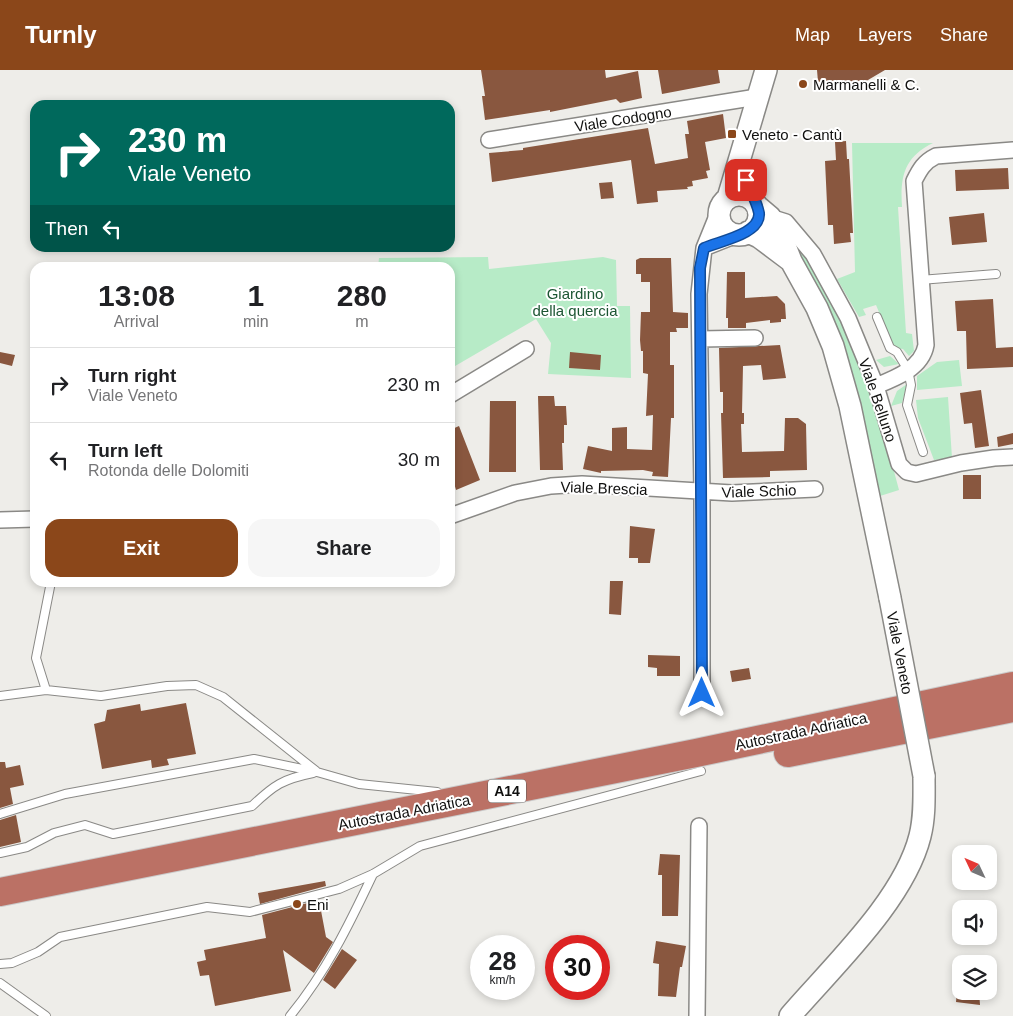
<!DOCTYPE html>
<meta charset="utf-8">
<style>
:root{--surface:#fff;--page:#f6f6f6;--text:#202124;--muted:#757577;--line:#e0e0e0;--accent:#8b471a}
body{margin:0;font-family:Helvetica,sans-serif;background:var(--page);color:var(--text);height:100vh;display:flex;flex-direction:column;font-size:19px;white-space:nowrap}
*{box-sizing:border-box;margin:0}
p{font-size:16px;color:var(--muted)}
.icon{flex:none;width:28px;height:28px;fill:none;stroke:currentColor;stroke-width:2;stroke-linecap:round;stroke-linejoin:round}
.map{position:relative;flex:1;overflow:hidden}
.drawer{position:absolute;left:30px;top:192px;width:425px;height:325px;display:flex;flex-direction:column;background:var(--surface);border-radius:15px;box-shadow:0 2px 8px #0003}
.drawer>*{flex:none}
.hud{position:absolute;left:30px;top:30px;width:425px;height:152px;border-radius:15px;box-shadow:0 2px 8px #0003;background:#00695c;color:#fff;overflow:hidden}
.needle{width:32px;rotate:314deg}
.tools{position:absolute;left:952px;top:775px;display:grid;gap:10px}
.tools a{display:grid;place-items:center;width:45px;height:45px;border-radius:10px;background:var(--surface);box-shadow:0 2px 8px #0003;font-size:25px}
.speed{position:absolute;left:470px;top:865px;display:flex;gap:10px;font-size:25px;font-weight:700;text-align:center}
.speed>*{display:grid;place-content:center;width:65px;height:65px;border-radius:50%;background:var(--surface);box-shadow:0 2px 8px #0003;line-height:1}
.speed small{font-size:12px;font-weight:400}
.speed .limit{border:8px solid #d22;background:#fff;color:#111}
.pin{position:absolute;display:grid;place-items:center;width:42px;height:42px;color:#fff;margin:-21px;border-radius:10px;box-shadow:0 2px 8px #0006}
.me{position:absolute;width:55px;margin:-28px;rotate:0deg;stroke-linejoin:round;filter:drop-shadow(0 0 4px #0008)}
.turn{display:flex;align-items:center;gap:18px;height:105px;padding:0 15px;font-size:22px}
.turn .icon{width:65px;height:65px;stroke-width:2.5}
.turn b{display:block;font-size:35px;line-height:42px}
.then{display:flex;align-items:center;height:48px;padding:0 15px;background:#0003;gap:10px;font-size:19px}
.eta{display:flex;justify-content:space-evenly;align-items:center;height:85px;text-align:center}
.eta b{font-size:30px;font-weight:600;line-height:35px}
.primary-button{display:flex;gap:10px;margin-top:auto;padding:10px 15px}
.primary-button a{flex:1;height:58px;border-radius:15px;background:var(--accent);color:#fff;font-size:20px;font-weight:600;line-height:58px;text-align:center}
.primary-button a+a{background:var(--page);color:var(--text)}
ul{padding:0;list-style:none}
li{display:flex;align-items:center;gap:15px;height:75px;padding:0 15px;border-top:1px solid var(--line)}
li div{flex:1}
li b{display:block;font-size:19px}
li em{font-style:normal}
header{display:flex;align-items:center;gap:30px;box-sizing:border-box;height:70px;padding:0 25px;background:var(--accent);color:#fff}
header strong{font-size:24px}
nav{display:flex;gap:28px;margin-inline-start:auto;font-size:18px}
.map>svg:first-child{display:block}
.green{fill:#b7ebc7}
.building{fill:#89573f}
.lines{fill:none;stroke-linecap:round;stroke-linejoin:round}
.lane-casing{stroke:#8a8986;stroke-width:10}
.street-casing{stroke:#8a8986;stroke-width:18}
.secondary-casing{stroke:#8a8986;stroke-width:24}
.highway-casing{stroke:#cacaca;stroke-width:30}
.lane{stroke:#fff;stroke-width:8}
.street{stroke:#fff;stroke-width:15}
.secondary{stroke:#fff;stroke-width:21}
.highway{stroke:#bb7165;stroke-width:28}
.secondary-bridge-casing{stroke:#8a8986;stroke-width:24;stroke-linecap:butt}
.secondary-bridge{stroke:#fff;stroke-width:21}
.route-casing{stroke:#114b97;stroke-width:12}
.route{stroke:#1a73e8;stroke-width:9}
.poi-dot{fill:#8b471a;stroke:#fff;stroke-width:2}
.labels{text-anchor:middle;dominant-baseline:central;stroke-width:4;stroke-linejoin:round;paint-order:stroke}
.shield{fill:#fff;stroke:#585857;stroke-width:1}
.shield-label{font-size:14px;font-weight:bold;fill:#10100f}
.poi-label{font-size:15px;fill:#10100f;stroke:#fff;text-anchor:start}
.street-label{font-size:15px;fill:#10100f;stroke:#fff}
.park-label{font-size:15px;fill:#1c5633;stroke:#fff}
</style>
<header>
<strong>Turnly</strong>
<nav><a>Map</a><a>Layers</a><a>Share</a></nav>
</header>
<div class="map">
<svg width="1013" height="946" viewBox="0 0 1013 946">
<rect width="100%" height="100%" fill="#eeede9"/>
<!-- green -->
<path class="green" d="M852 73H933C904 87 900 107 902 137H898L906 263 912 264 914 281 909 286 903 279 894 278 876 235 863 239 866 245 859 247 837 209 855 202Z
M786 169 796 172 839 242 877 338 899 420 880 426 871 394Z
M488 187 489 199 603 187 616 190 617 236H630L631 308 548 304 551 273 536 249 450 299V198H378L379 188Z
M890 286 899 294 884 297 876 290Z
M959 290 962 316 917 320V306L937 292Z
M907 314 902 333 891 336 897 321Z
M948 327 952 388 934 390 918 348 916 330Z"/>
<!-- building -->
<path class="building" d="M481 0H605L606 8 638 1 642 28 620 33 616 29 550 42V40L485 50 482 26H485Z
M658 0H718L720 13 662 24Z
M817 0H885L851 20 848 14 825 16V12H818Z
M723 44 726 68 705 72 710 100 706 101 708 108 692 111 693 116 687 117 688 119 657 121 658 132 637 134 631 90 492 112 489 83 523 80V78L648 58 655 94 688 88 685 64H689L687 51Z
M846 71 847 89H849L853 163H850L851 172 834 174 833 155H828L825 91 836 90 835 72Z
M1008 98 1009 119 956 121 955 100Z
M612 112 614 128 601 129 599 113Z
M984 143 987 172 952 175 949 147Z
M640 188H671L673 242 688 243V258H676L677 262H670V295H674V348H671L668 407 652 406 653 402 643 400 601 401V403L583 399 588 376 612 381V358L627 357V379L652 380 653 345 646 346 648 304 643 303V281H641L640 270 641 242H650V212H641V204H636V190Z
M727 202H745V228L777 226 785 234 786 249H781V252L770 253V250L746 253V258H728V248H726Z
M993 229 996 278 1013 277V297L967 299 966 261H957L955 231Z
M780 275 786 308 763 310 761 295 743 296 742 343H744V354H741L742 382 784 381 785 348H798L806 354 807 400 770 401V407L723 408 721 343H723V322H720L719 278Z
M0 282 15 285 12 296 0 293Z
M570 282 601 285 600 300 569 298Z
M981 320 989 376 975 378 972 353 964 354 960 323Z
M538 326H554L555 336H566L567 355H564V373H562L563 400H540Z
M490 331H516V402H489Z
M459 356 480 410 456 420 454 413 450 415V360Z
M1013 363V374L998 377 997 367Z
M963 405H981V429H963Z
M630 456 655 459 650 493H638V488H629Z
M610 511H623L621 545 609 544Z
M648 585 680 586V606H657V598L648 597Z
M749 598 751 609 732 612 730 601Z
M186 633 196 684 167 689 169 695 152 698 151 690 102 699 94 654 105 651 107 640 140 634 141 641Z
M0 692H5L6 698 20 695 24 715 10 718 13 734 0 738Z
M16 745 21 772 0 777V750Z
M660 784 680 785 678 846H662V805H658Z
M325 811 326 816 260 834 258 823Z
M319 830 326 867 333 872 314 903 283 880 291 921 215 936 209 905 200 906 197 892 206 890 204 880 266 868 262 845Z
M656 871 686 876 682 897H680L676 927 658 926 659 894 653 893Z
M342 879 357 890 335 919 323 910Z
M957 921H979L980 935 956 932Z"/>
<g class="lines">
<defs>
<path id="lane" d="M920 210 996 204
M877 247 890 278 897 282 908 300 911 315 907 335 923 382
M46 620 36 588 51 512
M0 626 46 620 101 626 167 616 196 615 223 627 316 701
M0 744 65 724 254 689 317 702 359 714 437 722
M0 783 27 777 54 763 85 755 113 764 252 736C274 715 283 709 313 703
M0 894 12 893 38 882 60 867 207 837 250 842 339 819 373 804 420 776 701 701
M0 913 46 946
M290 946C326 902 349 855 373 804"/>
<path id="street" d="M489 70 757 27
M719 141 704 178 737 165
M770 147 786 152 813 184 848 248 876 316 899 394 907 402 916 404 961 393 994 388 1013 387
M700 269 755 268
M876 316C896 308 922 298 926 275L914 111C920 99 924 92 936 86L1013 80
M450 325 526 279
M450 446 515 423 551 416 582 414 732 423 815 419
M0 450 35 449
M702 623V422L699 224 704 178
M697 946 699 756"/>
<path id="secondary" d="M719 145a20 20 0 1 1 40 0a20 20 0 1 1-40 0Z
M728 128 766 0
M757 136 770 147 780 163 791 191 817 238 833 276 850 336 890 528
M748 162 759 167 791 191
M790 946C833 896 904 830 920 766 925 746 924 726 924 706"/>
<path id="highway" d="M788 683 1013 638
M0 822 696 683 1013 616"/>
</defs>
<!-- lane casing -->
<use href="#lane" class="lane-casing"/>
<!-- street casing -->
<use href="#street" class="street-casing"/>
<!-- secondary casing -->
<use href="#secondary" class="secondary-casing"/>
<!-- highway casing -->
<use href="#highway" class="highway-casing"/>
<!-- lane -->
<use href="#lane" class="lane"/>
<!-- street -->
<use href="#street" class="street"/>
<!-- secondary -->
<use href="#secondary" class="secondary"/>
<!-- highway -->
<use href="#highway" class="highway"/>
<defs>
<path id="secondary-bridge" d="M890 528 924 706"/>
</defs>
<!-- secondary-bridge casing -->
<use href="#secondary-bridge" class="secondary-bridge-casing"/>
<!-- secondary-bridge -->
<use href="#secondary-bridge" class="secondary-bridge"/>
</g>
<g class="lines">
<defs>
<path id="route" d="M702 623 700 198 704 178C720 171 761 164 759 143 757 132 750 120 746 110"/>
</defs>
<!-- route casing -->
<use href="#route" class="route-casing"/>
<!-- route -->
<use href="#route" class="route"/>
</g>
<!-- markers -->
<g class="poi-dot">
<circle cx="803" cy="14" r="5"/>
<rect x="727" y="59" width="10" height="10" rx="2.5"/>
<circle cx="297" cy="834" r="5"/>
</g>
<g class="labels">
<!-- shield labels -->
<rect class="shield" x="488" y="709.5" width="38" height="23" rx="4"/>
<g class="shield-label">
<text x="507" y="721">A14</text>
</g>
<!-- poi labels -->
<g class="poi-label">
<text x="813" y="14">Marmanelli &amp; C.</text>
<text x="742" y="64">Veneto - Cantù</text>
<text x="307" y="834">Eni</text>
</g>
<!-- street labels -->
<g class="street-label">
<text transform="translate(623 49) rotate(-9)">Viale Codogno</text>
<text transform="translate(878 330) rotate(71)">Viale Belluno</text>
<text transform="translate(604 418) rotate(2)">Viale Brescia</text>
<text transform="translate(759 421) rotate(-2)">Viale Schio</text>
<text transform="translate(900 583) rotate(79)">Viale Veneto</text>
<text transform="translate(801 661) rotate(-12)">Autostrada Adriatica</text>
<text transform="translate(404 742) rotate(-11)">Autostrada Adriatica</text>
</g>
<!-- park labels -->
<g class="park-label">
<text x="575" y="223">Giardino<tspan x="575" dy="17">della quercia</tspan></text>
</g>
</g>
</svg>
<div class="tools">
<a><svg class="needle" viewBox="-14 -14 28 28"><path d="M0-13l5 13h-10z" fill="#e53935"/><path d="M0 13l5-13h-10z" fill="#757577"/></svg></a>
<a><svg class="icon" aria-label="sound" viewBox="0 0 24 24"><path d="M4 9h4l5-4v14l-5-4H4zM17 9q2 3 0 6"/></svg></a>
<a><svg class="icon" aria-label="layers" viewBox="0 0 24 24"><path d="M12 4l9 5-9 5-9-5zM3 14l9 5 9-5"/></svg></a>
</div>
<div class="speed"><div>28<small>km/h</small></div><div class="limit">30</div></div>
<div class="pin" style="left:746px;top:110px;background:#d93025"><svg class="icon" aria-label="arrive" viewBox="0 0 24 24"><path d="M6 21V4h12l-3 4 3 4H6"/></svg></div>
<svg class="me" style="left:702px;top:623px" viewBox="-20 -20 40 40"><path d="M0-17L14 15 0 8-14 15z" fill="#1a73e8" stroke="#fff" stroke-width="4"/></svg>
<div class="hud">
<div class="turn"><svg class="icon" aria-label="right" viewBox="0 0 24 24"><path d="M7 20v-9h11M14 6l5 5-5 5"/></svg><div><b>230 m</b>Viale Veneto</div></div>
<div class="then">Then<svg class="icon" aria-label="left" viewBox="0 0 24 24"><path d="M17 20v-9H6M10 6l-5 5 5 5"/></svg></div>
</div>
<section class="drawer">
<div class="eta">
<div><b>13:08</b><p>Arrival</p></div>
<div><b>1</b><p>min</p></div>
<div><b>280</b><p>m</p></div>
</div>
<ul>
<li><svg class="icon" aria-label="right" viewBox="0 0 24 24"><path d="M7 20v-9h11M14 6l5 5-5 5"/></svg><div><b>Turn right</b><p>Viale Veneto</p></div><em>230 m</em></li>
<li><svg class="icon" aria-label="left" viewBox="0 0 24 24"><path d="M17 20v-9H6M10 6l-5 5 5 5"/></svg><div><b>Turn left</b><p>Rotonda delle Dolomiti</p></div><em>30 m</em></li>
</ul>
<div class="primary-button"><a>Exit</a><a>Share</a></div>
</section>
</div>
